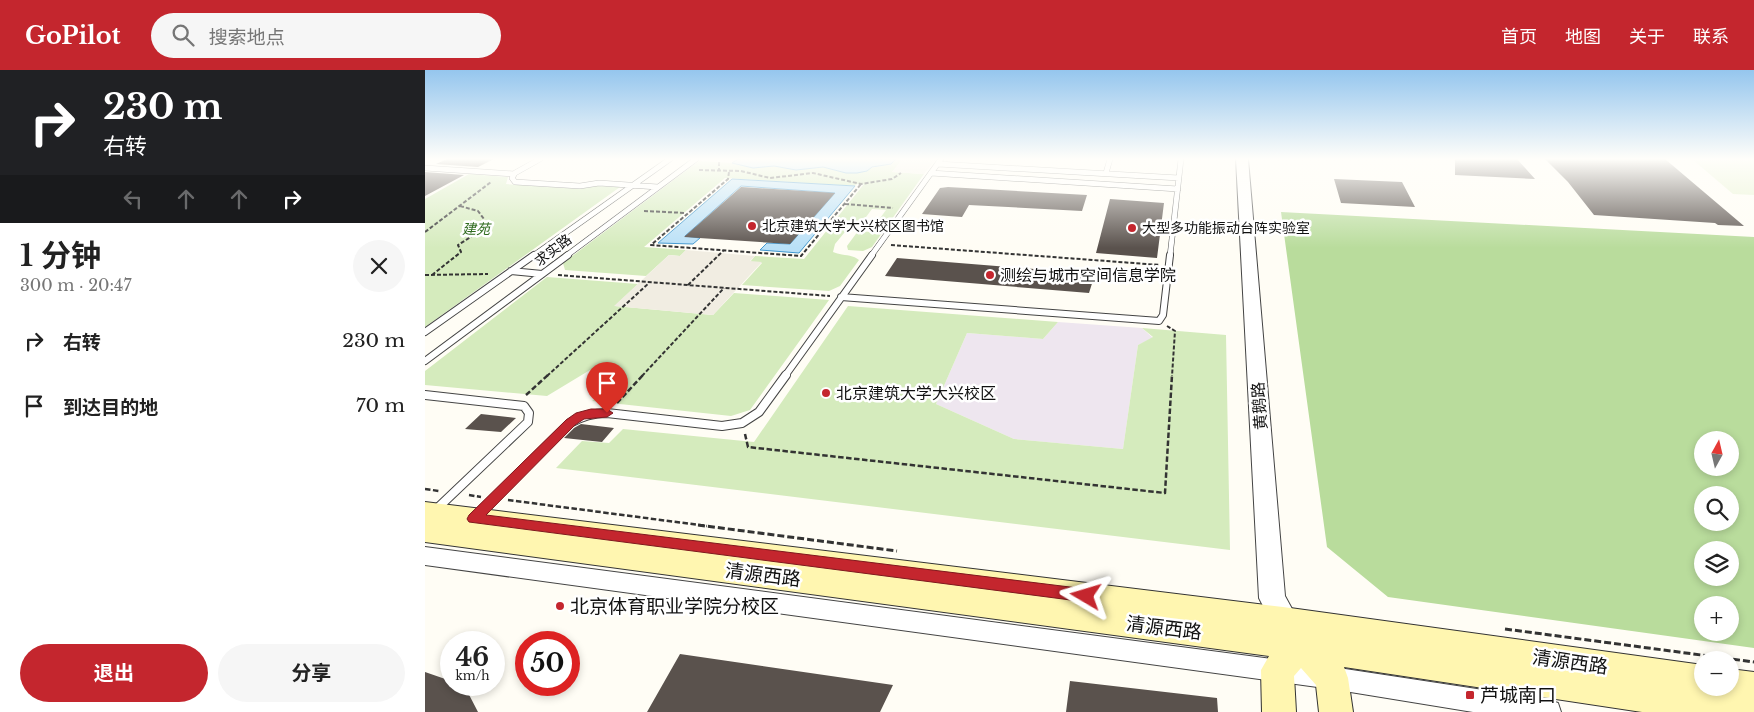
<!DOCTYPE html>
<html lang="zh">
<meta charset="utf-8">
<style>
:root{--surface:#fff;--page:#f6f6f6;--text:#222;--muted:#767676;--accent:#c4262e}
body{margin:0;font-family:"Libre Baskerville","Noto Sans SC",serif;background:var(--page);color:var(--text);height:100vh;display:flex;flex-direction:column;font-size:19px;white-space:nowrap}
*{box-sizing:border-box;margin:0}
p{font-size:16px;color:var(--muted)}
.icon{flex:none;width:28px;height:28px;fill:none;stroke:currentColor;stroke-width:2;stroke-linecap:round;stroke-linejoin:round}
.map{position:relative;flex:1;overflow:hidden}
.side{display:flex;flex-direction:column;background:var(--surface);width:425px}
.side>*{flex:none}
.guide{background:#202124;color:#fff;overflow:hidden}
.needle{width:32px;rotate:8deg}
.tools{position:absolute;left:1269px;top:361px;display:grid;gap:10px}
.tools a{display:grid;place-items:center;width:45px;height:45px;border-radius:50%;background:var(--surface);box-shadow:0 2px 8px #0003;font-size:25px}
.speed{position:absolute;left:15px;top:561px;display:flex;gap:10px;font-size:25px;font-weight:700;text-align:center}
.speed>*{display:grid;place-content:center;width:65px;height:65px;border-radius:50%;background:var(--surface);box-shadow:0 2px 8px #0003;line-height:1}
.speed small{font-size:12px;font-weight:400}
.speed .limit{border:8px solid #d22;background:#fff;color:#111}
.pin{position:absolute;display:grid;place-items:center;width:42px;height:42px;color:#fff;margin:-51px -21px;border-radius:50% 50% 50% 0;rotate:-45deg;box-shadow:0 0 5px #0007}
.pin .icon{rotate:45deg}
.me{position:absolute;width:55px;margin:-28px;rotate:277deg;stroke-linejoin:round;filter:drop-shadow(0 0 4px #0008)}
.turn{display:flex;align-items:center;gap:18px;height:105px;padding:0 20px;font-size:22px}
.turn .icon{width:65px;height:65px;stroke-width:2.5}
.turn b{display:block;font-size:35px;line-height:42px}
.lanes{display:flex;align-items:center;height:48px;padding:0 20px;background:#0003;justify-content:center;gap:25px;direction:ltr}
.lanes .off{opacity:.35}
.round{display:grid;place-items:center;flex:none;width:52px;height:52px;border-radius:26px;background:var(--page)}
.headline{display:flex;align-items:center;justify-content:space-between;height:85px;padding:0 20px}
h1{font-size:30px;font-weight:700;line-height:38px}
.primary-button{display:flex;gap:10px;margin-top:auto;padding:10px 20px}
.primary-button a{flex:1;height:58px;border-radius:30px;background:var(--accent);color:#fff;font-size:20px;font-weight:700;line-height:58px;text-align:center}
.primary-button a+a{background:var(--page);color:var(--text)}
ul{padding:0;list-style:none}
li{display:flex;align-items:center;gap:15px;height:65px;padding:0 20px}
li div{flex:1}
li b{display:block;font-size:19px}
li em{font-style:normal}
header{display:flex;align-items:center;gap:30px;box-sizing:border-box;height:70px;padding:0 25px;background:var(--accent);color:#fff}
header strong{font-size:24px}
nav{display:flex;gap:28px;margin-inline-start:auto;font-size:18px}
.search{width:350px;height:45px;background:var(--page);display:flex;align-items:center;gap:12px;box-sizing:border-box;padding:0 18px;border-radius:28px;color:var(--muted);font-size:19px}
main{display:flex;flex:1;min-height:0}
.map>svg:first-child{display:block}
.industrial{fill:#eee6ef}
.green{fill:#d5ebbd}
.forest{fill:#b9dc9c;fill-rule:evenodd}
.pitch{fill:#e6f2cf}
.plaza{fill:#f1ede2}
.water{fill:#b9e0f7;stroke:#3f96cf}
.building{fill:#5a524d}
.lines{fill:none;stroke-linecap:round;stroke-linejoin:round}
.service-far2-casing{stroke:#444;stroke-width:6}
.service-far1-casing{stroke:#444;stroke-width:8}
.service-casing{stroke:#444;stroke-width:10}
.minor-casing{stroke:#444;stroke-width:2}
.tertiary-casing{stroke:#444;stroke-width:2}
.secondary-casing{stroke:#333;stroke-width:2}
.path-far2{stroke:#333;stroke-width:2;stroke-dasharray:4 2;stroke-linecap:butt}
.path-far1{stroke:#333;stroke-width:2.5;stroke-dasharray:5.5 2.5;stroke-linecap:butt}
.path{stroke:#333;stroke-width:3;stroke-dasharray:7 3;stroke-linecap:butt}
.service-far2{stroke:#fff;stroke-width:5}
.service-far1{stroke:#fff;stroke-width:6}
.service{stroke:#fff;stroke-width:8}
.minor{fill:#fff;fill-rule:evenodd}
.tertiary{fill:#fff;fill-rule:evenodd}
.secondary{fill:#fff6b0;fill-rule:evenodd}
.route{fill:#c4262e;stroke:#7f191e}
.poi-dot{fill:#c4262e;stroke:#fff;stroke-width:2}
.labels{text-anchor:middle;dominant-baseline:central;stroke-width:5;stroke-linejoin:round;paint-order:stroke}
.far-poi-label{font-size:14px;fill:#111;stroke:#fff;text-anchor:start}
.far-park-label{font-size:14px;font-style:italic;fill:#2f6b1f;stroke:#fff}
.far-street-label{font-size:14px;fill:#111;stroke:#fff}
.poi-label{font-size:16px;fill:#111;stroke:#fff;text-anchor:start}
.street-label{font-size:16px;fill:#111;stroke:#fff}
.near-street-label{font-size:19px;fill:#111;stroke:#fff}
.near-poi-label{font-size:19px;fill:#111;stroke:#fff;text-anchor:start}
</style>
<header>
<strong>GoPilot</strong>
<div class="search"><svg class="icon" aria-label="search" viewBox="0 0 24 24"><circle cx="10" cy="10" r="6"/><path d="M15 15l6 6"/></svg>搜索地点</div>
<nav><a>首页</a><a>地图</a><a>关于</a><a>联系</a></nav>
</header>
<main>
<section class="side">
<div class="guide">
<div class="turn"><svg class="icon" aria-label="right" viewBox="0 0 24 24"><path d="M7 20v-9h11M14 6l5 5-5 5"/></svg><div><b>230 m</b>右转</div></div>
<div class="lanes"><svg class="icon off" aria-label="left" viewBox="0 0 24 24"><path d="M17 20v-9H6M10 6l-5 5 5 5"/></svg><svg class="icon off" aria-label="ahead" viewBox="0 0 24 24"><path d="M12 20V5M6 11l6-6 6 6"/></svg><svg class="icon off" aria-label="ahead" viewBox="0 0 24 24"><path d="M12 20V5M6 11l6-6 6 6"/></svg><svg class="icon" aria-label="right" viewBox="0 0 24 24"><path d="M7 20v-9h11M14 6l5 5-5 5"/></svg></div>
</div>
<div class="headline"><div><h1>1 分钟</h1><p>300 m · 20:47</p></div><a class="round"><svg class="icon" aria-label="close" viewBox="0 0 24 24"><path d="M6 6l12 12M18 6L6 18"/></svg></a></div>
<ul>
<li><svg class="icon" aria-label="right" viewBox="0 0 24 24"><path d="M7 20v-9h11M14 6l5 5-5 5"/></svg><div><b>右转</b></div><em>230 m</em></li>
<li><svg class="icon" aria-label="arrive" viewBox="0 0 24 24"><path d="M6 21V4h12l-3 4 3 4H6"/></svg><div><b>到达目的地</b></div><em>70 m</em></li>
</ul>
<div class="primary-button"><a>退出</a><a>分享</a></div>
</section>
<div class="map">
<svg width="1329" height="642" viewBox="0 0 1329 642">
<rect width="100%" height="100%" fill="#fffdf5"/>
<!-- industrial -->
<path class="industrial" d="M633 252 717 258 728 268 713 275 698 379 589 369 511 334 542 263 618 269Z"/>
<!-- green -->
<path class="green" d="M471 89H478L467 102 499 104 447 177 438 181 423 180 422 176 433 161 445 162 461 140 447 139 438 151H429L410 174 408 182C417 186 427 184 434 190L415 216 404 221 317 215 337 193 325 192 330 186 379 189 439 114H432L430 116 300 108 219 177 261 180 255 186 244 185 221 206 140 200 138 193 274 91 307 93 328 98 349 96 371 100 398 97 421 103 466 94Z
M44 104 83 107 81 114 155 119 171 116 195 117 0 257V129Z
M122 207 213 214 190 236 288 245 309 223 404 230 325 340 306 346 167 331 192 314 165 300 122 326 0 315V301Z
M423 236 633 252 618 269 542 263 511 334 589 369 698 379 713 275 728 267 717 258 801 265 805 480 131 398 157 371 184 373 198 359 329 372Z"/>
<!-- forest -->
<path class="forest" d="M856 142 1329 167V578L963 527 902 477ZM1278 370H1305V398H1278ZM1278 425H1305V452H1278ZM1278 480H1305V508H1278ZM1278 535H1305V562H1278Z"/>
<!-- pitch -->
<path class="pitch" d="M1267 89H1329V125L1308 124Z"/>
<!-- plaza -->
<path class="plaza" d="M478 89H511L499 104 467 102Z
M261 180 330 186 325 191 337 192 288 245 189 236 244 185 255 186Z"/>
<!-- water -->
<path class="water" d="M313 89H471L466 94 447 97 442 101 432 103H421L398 97 371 100 349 96 328 98 307 93Z
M307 109 430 116 374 183 335 180 342 173 365 174 410 123 316 116 260 166 275 168 268 174 233 173Z"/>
<!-- building -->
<path class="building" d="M22 89H69L53 97 11 94Z
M1030 89H1092L1110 109 1030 105Z
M1120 89H1240L1319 156 1293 155 1290 153 1169 145 1143 112Z
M0 102 39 105 0 126Z
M909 109 977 112 990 137 916 133Z
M316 117 410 123 365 174 259 167Z
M523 117 662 125 657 141 544 135 537 147 497 144 515 118Z
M685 129 739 133 732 188 671 183Z
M472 188 670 204 664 223 460 206Z
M56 344 91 348 76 362 40 359Z
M156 354 189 358 177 372 139 368 149 358Z
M255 584 468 615 455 642H222Z
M0 602 26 611V615H39L53 642H0Z
M645 611 792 628 793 642H641Z"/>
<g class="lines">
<defs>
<path id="service-far2" d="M115 89 90 103 87 108 90 112 155 116 174 113 233 117
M513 94 754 108
M0 98 89 104
M506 103 753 119
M681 103 685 89
M108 186 245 89
M141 186 271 89
M446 186 516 89
M745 186 756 89"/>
<path id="service-far1" d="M86 201 117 204
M416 227 734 251 738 245 745 185
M0 262 109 185
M0 291 143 185
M360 306 447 185"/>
<path id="service" d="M0 325 99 336 104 343 103 352 0 450
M51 446 145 353C157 346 168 343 182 343L297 356 317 353 334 342 361 305"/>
<path id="minor" d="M0 477 907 597 1124 630 1133 633 1136 642H1048L907 619 0 495Z"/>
<path id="tertiary" d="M811 89H823L860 526 878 559 874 568 864 571 854 568 834 528Z"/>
<path id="secondary" d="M0 432 858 537 1278 595V618H1305V599L1329 602V642H1217L919 597 923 608 928 642H894L891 615 876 598 869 606 871 642H837L836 600 844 586 0 472Z"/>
</defs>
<!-- service-far2 casing -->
<use href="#service-far2" class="service-far2-casing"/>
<!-- service-far1 casing -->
<use href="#service-far1" class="service-far1-casing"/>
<!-- service casing -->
<use href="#service" class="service-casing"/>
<!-- minor casing -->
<use href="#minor" class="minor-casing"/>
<!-- tertiary casing -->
<use href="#tertiary" class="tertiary-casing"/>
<!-- secondary casing -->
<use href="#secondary" class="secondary-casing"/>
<!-- path-far2 -->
<path class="path-far2" d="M294 92V101
M274 100 316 101 345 108 388 103 436 114 467 109 476 103
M304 102 303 109 226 175 376 186 436 114
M420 134 468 138
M219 141 261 143
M0 162 66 112
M466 175 735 195
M0 205 63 204
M7 205 36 182 33 175 55 161 59 149 53 141 35 136
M133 205 405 226
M263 215 298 181
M742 256 750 261 747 306
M122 306 224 213
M217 306 299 218"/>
<!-- path-far1 -->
<path class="path-far1" d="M101 325 123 305
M192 333 218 305
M320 364 323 377 740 423 747 305
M0 419 14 421
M44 425 56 427
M83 430 282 456"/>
<!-- path -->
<path class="path" d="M273 455 472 481
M1080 559 1329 592"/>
<!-- service-far2 -->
<use href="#service-far2" class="service-far2"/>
<!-- service-far1 -->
<use href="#service-far1" class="service-far1"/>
<!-- service -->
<use href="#service" class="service"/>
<!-- minor -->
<use href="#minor" class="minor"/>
<!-- tertiary -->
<use href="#tertiary" class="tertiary"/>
<!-- secondary -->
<use href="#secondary" class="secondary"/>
</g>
<!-- sky -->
<linearGradient id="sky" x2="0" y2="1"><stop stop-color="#95c6ee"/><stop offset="0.5" stop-color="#fffefa"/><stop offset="1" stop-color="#fffefa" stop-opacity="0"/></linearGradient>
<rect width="1329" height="178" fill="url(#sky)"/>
<!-- route -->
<path class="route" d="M166 339H182L188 343 182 347 159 349 150 355 61 445 661 519 666 521 668 526 666 530 661 532 44 452 42 449 44 445 141 350 151 343Z"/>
<!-- markers -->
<g class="poi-dot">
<circle cx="327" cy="156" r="5"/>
<circle cx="707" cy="158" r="5"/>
<circle cx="565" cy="205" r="5"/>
<circle cx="401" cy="323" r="5"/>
<circle cx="135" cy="536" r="5"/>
<rect x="1040" y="620" width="10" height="10" rx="2.5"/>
</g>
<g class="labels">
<!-- far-poi labels -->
<g class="far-poi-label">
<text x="337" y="156">北京建筑大学大兴校区图书馆</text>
<text x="717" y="158">大型多功能振动台阵实验室</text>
</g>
<!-- far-park labels -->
<g class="far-park-label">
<text x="51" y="159">建苑</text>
</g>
<!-- far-street labels -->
<g class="far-street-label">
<text transform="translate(128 180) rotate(-37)">求实路</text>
</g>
<!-- poi labels -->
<g class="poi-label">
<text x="575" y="205">测绘与城市空间信息学院</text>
<text x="411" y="323">北京建筑大学大兴校区</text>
</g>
<!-- street labels -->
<g class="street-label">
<text transform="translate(834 336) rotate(-94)">黄鹅路</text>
</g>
<!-- near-street labels -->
<g class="near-street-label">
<text transform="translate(338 505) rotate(7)">清源西路</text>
<text transform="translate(739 558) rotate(7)">清源西路</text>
<text transform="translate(1145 592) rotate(8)">清源西路</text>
</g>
<!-- near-poi labels -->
<g class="near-poi-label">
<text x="145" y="536">北京体育职业学院分校区</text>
<text x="1055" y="625">芦城南口</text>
</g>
</g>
</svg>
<div class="tools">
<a><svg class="needle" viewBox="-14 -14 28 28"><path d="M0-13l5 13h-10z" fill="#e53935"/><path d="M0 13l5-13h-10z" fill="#767676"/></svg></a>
<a><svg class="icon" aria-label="search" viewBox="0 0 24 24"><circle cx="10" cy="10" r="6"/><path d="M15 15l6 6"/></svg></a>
<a><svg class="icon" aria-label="layers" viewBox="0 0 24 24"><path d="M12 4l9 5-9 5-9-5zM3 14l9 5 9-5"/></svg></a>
<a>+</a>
<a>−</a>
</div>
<div class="speed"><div>46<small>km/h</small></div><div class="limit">50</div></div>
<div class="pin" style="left:182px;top:343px;background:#d93025"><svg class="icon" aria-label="arrive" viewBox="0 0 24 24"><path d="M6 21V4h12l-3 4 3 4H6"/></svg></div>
<svg class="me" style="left:661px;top:526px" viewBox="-20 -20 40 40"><path d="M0-17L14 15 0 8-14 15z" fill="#c4262e" stroke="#fff" stroke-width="4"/></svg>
</div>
</main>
